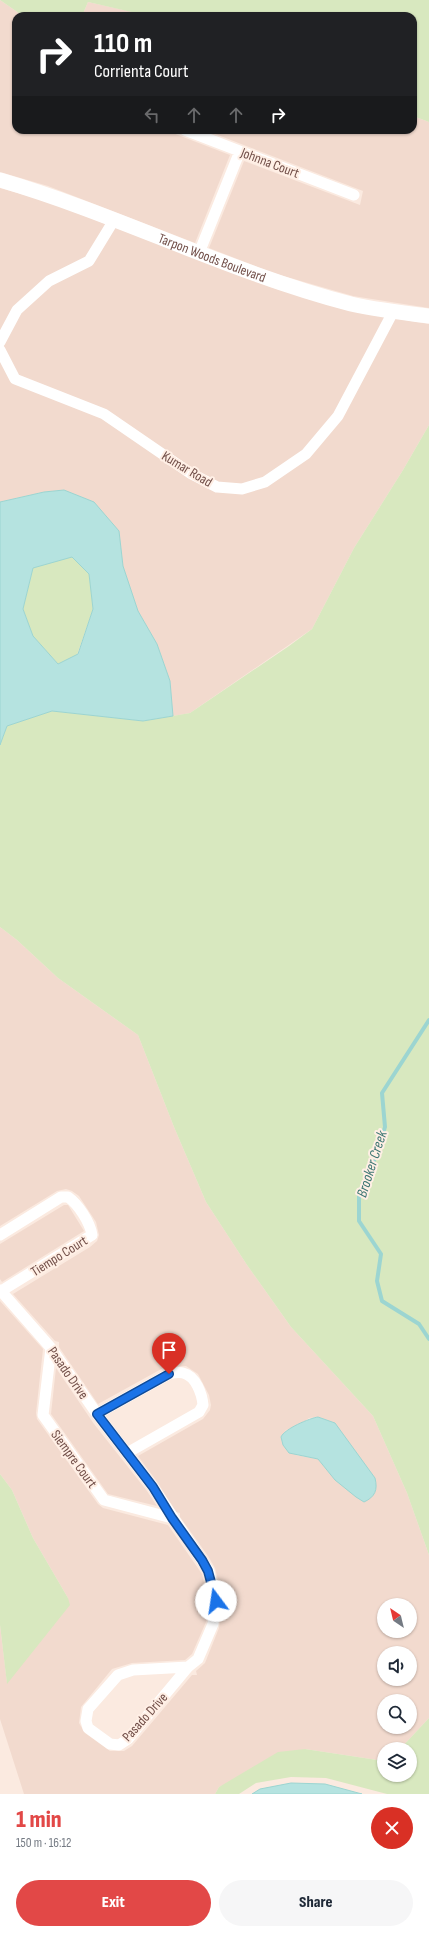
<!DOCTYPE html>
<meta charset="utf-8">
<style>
:root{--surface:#fff;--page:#f6f6f7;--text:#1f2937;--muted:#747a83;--accent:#e24847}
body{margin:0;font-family:"Sofia Sans Condensed",sans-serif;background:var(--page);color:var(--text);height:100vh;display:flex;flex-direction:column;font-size:15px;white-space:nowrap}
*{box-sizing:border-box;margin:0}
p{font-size:13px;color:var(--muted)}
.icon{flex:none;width:22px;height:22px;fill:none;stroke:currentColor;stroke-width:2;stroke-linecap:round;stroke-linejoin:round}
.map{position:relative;height:1794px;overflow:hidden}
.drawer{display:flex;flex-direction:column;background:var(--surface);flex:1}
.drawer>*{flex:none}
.banner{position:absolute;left:12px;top:12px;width:405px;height:122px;border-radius:12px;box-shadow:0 1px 3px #0004;background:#202124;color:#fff;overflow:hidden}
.needle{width:26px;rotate:325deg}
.fabs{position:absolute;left:377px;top:1598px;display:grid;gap:8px}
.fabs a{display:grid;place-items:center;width:40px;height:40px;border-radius:50%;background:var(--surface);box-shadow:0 1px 3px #0004;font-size:20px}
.pin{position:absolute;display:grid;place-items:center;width:34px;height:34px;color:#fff;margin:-41px -17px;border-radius:50% 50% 50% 0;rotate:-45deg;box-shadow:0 0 4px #0007}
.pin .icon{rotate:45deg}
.me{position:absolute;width:44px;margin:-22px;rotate:346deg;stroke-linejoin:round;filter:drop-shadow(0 0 3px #0008)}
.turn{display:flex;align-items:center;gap:14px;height:84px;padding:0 16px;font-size:18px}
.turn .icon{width:52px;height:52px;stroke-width:2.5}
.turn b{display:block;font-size:28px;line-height:34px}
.lanes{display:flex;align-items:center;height:38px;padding:0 16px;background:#0003;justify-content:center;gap:20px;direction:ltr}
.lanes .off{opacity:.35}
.round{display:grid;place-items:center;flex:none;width:42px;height:42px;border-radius:21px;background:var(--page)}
.overview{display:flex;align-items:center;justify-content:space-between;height:68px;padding:0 16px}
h1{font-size:24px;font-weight:800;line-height:30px;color:var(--accent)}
.primary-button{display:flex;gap:8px;margin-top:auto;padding:8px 16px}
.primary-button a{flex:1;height:46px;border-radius:24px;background:var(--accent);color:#fff;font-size:16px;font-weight:800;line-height:46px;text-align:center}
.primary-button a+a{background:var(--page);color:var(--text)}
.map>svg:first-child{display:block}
.residential{fill:#f2dace;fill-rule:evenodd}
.green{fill:#d8e8bf}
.water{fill:#b5e3e0;stroke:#9cd5d1;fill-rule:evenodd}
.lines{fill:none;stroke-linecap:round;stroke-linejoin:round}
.stream{stroke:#9cd5d1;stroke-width:4}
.street{stroke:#fff;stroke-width:11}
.secondary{stroke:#fff;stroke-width:15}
.route-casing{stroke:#114b97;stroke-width:10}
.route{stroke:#1a73e8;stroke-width:7}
.labels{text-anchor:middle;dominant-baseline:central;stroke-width:4;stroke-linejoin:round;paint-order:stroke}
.street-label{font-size:14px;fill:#714e48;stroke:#ffefe5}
.water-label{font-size:15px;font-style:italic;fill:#3d7673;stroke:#ffefe5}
</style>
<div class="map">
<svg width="429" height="1794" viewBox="0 0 429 1794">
<rect width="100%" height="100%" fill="#fbeae0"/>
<!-- residential -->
<path class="residential" d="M0 0 23 16H16V130H165L230 155 195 243 48 186 0 172Z
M88 2 147 15 149 16H82Z
M413 116 429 122V308L353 296 273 273 209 248 244 161 360 205 363 191 205 130H413Z
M0 188 46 201 270 287 351 311 429 324V425L403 470 354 548 312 629 190 713 173 716 170 681 157 644 138 611 123 566 119 531 64 490 44 492 0 502Z
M0 927 17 940 58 978 138 1035 174 1127 206 1202 247 1265 291 1327 373 1416 407 1493 429 1555V1718L400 1749H384V1761L305 1749 219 1787 215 1794H24L0 1719V1625L7 1683 68 1598 33 1538 12 1490 0 1474V1301L43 1349 36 1413 37 1419 98 1504 103 1508 168 1525 202 1574 208 1600 206 1622 192 1654 185 1660 132 1663 112 1669 81 1707 79 1723 85 1733 110 1751H124L132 1746 192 1675H197L196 1671 205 1663 219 1628 223 1600 215 1568 208 1556 180 1517V1513L176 1512 158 1483 138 1456 203 1419 210 1410 211 1405 209 1395 198 1374 186 1366 165 1367 98 1404 59 1347V1342L55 1341 13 1294 90 1247 97 1241 99 1235 96 1222 79 1196 72 1191 66 1189 57 1191 0 1226ZM318 1417 335 1423V1480L318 1459 296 1455 283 1445 281 1437 286 1430 298 1426 309 1418ZM384 1605H410V1631H384ZM384 1653H410V1679H384ZM384 1701H410V1727H384Z
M64 1205H68L84 1231 2 1282 0 1279V1244Z
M56 1368 94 1424 147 1491 157 1506 108 1494 51 1414Z"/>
<!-- green -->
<path class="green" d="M0 0H429V122L413 116V16H149L88 2 82 16H23Z
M429 425V1555L407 1493 373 1416 291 1327 247 1265 206 1202 174 1127 138 1035 58 978 17 940 0 927V745L7 726 52 711 143 721 190 713 289 646 312 629 354 548 403 470Z
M72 556 89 574 93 609 77 655 58 664 33 636 23 609 33 568Z
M0 1474 12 1490 33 1538 68 1598 70 1605 7 1684 0 1625Z
M429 1718V1794H387L326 1778 291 1777 256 1783 239 1794H215L219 1787 278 1752 305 1749 384 1761V1775H410V1749H400Z"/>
<!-- water -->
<path class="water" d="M64 490 94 502 119 531 123 566 138 611 157 644 170 681 173 716 143 721 52 711 7 726 0 745V502L44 492ZM72 557 89 574 93 609 78 654 58 664 33 636 23 609 33 568Z
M318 1417 335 1423 375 1478C378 1490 375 1497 364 1502L356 1497 335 1480 318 1459 289 1453 283 1445 281 1437C284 1429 310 1418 318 1417Z
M291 1783 325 1784 362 1794H252L260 1789Z"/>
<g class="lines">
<!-- stream -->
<path class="stream" d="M429 1020 382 1093 385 1127 376 1156 359 1194V1221L381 1254 377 1281 382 1301 419 1324 429 1339"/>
<!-- street -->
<path class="street" d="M185 130 354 195
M199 253 240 151
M0 342 17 310 49 281 89 261 114 220
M0 350 15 379 104 414 190 473 217 487 242 489 265 482 306 454 338 416 393 312
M0 1235 61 1197H68C78 1204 90 1222 92 1235L1 1291
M0 1290 51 1348 97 1414 153 1487 209 1571 216 1601 213 1624 198 1659 188 1667 128 1739 119 1745 110 1744 88 1728 86 1721 88 1709 118 1675 133 1670 188 1667
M51 1348 43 1415 104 1500 172 1518
M97 1414 169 1374C173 1373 179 1372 183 1373 196 1376 202 1394 203 1405L199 1412 127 1453"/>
<!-- secondary -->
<path class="secondary" id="s1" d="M0 180C119 215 231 273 351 304 377 310 403 313 429 316"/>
</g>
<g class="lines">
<defs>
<path id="route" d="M169 1374 97 1414 153 1487 172 1518 202 1560 208 1571 216 1601"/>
</defs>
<!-- route casing -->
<use href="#route" class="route-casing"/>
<!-- route -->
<use href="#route" class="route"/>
</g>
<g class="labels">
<!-- street labels -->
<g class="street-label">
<text transform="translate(270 163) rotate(21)">Johnna Court</text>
<text stroke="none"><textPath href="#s1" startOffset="226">Tarpon Woods Boulevard</textPath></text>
<text transform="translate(187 469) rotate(31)">Kumar Road</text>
<text transform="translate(59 1256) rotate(-32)">Tiempo Court</text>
<text transform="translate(68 1373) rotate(55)">Pasado Drive</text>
<text transform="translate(74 1459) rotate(54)">Siempre Court</text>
<text transform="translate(145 1717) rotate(-48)">Pasado Drive</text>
</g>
<!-- water labels -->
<g class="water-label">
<text transform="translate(372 1164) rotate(-72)">Brooker Creek</text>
</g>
</g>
</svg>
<div class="fabs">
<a><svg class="needle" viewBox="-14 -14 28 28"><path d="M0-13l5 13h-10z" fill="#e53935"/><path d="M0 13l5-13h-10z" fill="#747a83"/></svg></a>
<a><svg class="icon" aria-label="sound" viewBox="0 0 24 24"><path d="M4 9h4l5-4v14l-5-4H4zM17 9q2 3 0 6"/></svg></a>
<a><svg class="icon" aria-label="search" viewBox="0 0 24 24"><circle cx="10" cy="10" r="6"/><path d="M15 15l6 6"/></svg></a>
<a><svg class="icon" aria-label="layers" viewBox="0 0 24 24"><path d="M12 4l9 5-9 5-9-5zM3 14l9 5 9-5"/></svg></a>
</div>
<div class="pin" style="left:169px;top:1374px;background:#d93025"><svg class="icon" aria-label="arrive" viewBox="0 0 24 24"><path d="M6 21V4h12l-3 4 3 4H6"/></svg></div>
<svg class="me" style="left:216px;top:1601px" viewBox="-20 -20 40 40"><circle r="19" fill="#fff"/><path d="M0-13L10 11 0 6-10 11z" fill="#1a73e8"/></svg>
<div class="banner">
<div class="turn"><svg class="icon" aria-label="right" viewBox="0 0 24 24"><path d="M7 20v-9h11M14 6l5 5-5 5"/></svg><div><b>110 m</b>Corrienta Court</div></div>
<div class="lanes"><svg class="icon off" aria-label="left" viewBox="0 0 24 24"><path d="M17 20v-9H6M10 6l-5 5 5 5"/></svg><svg class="icon off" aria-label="ahead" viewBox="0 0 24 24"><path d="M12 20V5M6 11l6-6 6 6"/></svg><svg class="icon off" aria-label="ahead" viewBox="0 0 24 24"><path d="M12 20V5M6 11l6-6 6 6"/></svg><svg class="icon" aria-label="right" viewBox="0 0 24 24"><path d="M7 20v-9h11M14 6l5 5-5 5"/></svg></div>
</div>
</div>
<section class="drawer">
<div class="overview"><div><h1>1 min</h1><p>150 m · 16:12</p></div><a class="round" style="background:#d93025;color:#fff"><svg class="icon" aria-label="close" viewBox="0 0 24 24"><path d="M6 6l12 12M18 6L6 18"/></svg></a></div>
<div class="primary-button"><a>Exit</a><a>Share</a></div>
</section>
